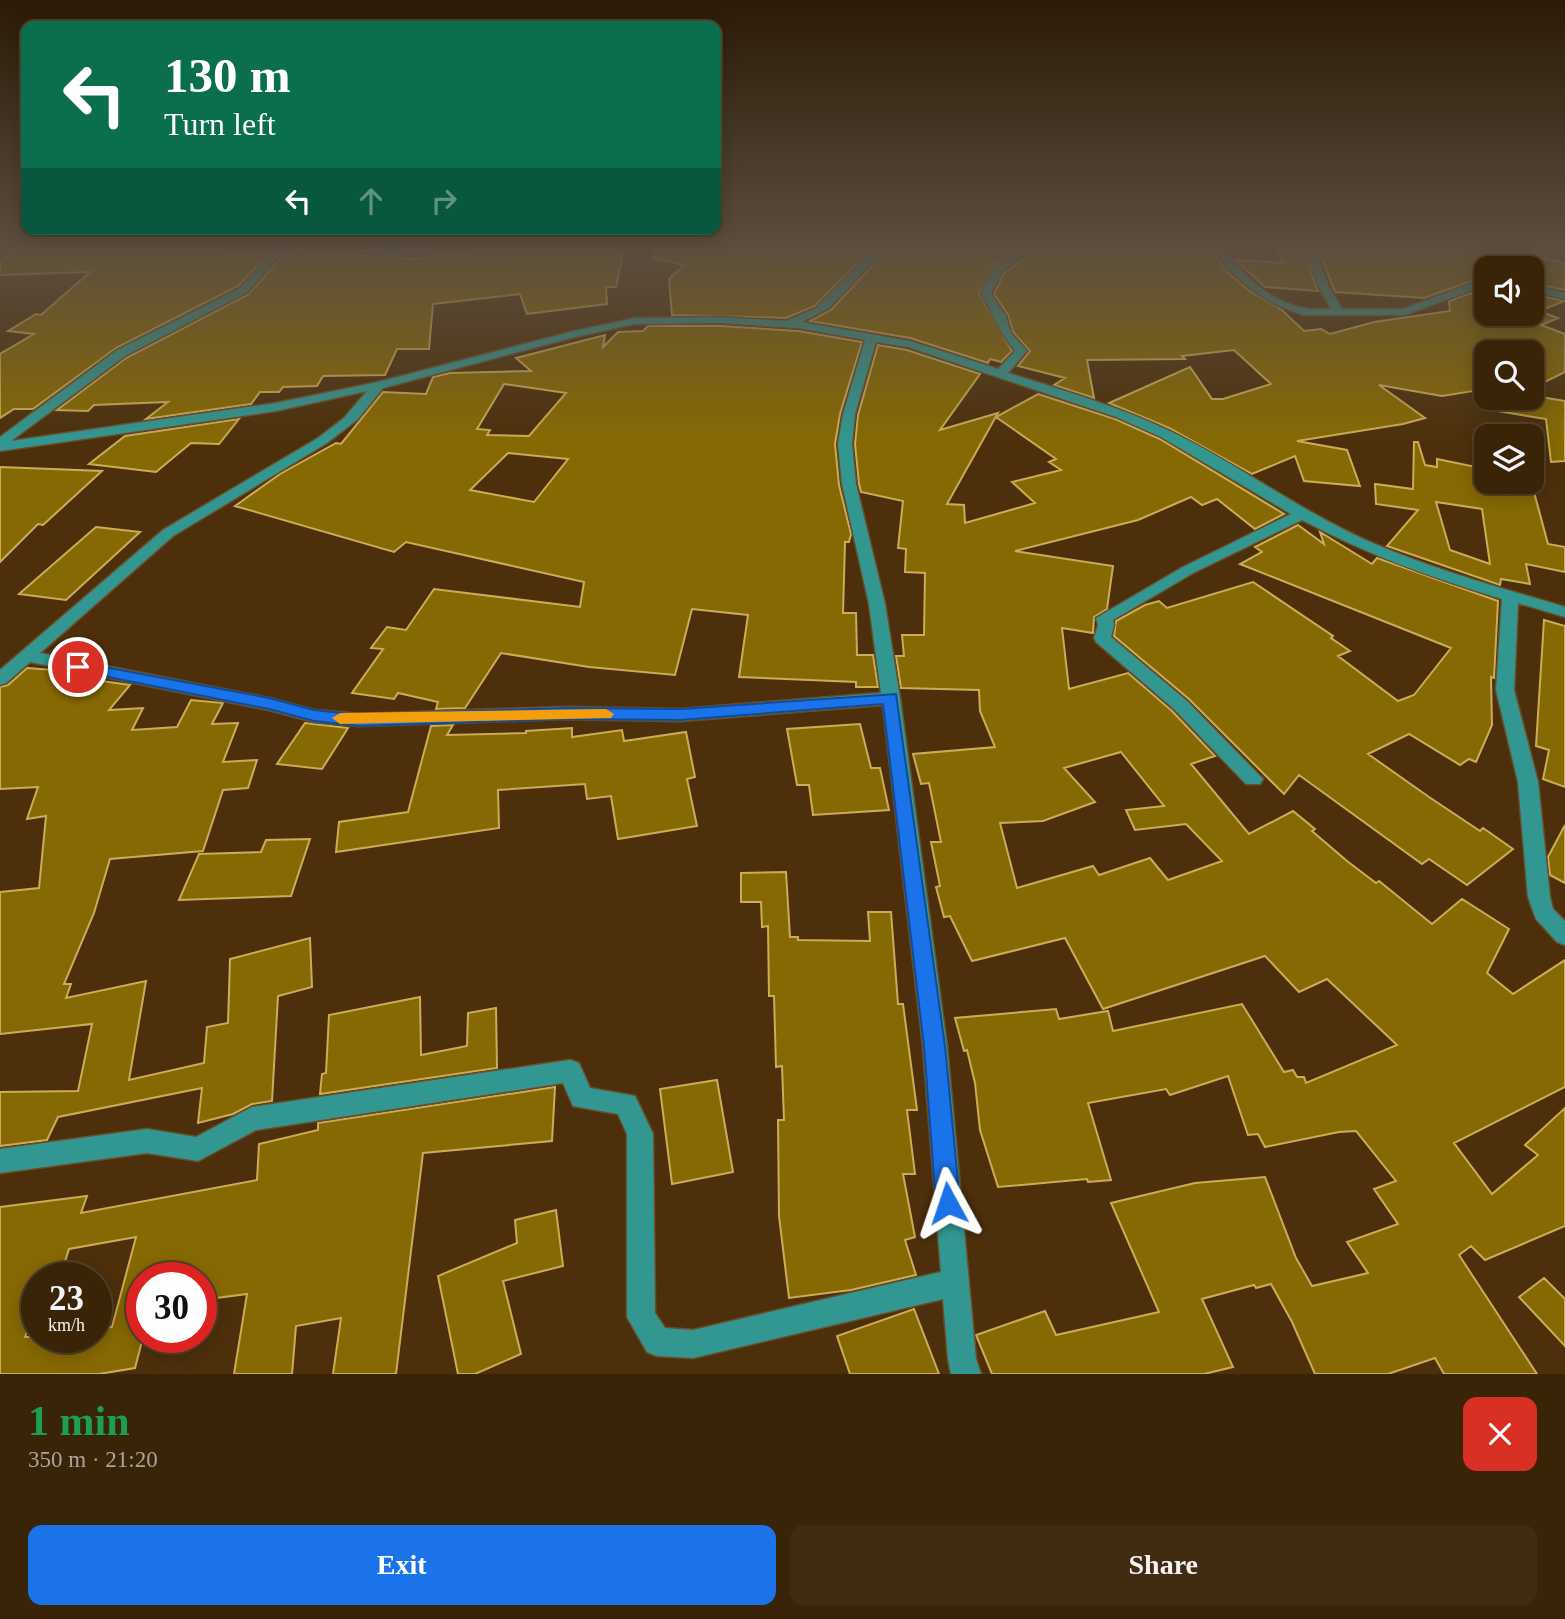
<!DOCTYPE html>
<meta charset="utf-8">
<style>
:root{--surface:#3a2408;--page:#412c12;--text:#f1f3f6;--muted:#aba49c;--line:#544129;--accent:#1a73e8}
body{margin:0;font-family:Georgia,serif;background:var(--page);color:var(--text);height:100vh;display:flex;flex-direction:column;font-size:26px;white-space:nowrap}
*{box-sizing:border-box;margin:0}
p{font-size:23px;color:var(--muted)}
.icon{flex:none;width:38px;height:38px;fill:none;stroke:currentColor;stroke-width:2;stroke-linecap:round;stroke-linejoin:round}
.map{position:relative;height:1374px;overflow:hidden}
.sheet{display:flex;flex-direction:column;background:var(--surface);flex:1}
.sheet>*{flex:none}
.guide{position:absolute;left:21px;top:21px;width:700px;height:214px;border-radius:14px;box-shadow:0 4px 18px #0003,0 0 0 2px var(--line);background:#0b6e4f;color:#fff;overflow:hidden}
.controls{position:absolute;left:1474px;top:256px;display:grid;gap:14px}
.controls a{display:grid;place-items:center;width:70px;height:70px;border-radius:14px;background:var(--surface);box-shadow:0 4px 18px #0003,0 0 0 2px var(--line);font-size:35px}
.speed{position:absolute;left:21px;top:1262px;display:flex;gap:14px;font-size:35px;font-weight:700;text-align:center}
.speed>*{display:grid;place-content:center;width:91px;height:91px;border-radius:50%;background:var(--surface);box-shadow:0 4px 18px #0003,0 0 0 2px var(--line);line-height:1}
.speed small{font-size:18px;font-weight:400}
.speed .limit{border:10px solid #d22;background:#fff;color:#111}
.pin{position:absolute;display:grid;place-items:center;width:60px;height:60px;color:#fff;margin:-30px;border:4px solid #fff;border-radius:50%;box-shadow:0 2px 7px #0007}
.me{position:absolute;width:77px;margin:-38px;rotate:355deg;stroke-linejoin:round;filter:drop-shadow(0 0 5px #0008)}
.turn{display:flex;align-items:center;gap:24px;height:147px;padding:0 28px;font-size:32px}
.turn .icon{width:91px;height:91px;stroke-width:2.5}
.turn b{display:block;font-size:49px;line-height:60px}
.lanes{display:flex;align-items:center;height:66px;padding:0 28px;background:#0003;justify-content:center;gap:35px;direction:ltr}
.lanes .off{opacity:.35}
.round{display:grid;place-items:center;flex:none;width:74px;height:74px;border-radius:14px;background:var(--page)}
.overview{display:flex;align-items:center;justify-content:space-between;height:119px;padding:0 28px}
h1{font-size:42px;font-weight:800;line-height:52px;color:#1e9e55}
.primary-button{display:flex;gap:14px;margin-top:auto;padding:14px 28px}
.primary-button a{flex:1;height:80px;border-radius:14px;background:var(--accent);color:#fff;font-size:28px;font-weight:800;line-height:80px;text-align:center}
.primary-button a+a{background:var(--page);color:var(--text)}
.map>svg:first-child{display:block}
.building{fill:#876903;stroke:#cbac59;stroke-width:2;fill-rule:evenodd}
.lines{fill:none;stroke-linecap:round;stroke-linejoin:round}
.minor-casing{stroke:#694e2b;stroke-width:3}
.minor{fill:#329791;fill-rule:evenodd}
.route{fill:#1a73e8;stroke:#114b97;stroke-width:2}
.slow{fill:#f59e0b}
</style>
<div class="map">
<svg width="1565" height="1374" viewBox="0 0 1565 1374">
<rect width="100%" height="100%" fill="#4d300b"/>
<!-- building -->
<path class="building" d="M15 249H234L231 255 270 253 238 286 116 348 33 409H14L0 418V354L34 334 8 331 36 314 41 315 90 272 0 275V262Z
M470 249H624L616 287H606L607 304 527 314 520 294 433 304 429 349H397L385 375 323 376 317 386 283 387 279 392H260L251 404 146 419 168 402 94 405 88 411 57 410 126 358 249 294 277 262 291 251 314 250 311 255 354 251 353 255 414 259 470 252Z
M655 249H872L815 306 786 318 672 315 669 279 684 265 654 259Z
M888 249H1015L996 262 979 293 1012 351 1001 362 990 359 988 363 910 338 810 321 831 310Z
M1029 249 1066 253 1064 249H1212L1228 273 1251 292 1282 310 1304 331 1321 329 1330 334 1374 322 1450 311 1449 301 1486 288V313H1531V294L1565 301 1539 311 1558 318 1541 325 1565 334V372L1531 389V352H1486V389L1442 396 1379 385 1425 418 1403 424 1297 441 1347 450 1360 486 1304 481 1295 456 1252 474 1169 428 1109 403 1190 367 1212 399H1223L1271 384 1234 350 1182 356 1185 359 1087 360 1094 398 1054 385 1065 378 1018 366 1030 351 1013 332 1008 315 994 294 1004 273 1027 256Z
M1276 249H1303L1318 291 1265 287 1235 260 1283 263Z
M1318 249H1555L1544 258 1565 263V290L1531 283V268H1486V276L1424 298 1335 292Z
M648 326H721L798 331 862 342 840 414 835 444 839 485 851 534 849 542H845L843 613H856L857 655H873L878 687H856V682L739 677 748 615 692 609 675 675 589 667 501 653 465 708 436 709 438 702 398 693 394 699 352 693 383 649 371 648 387 627 406 630 434 589 580 607 584 582 406 542 394 552 235 506 280 474 336 443 341 444 383 392 426 394 433 377 450 373 531 371 516 358 605 335 603 347 618 332 643 331ZM504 384 566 393 529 436 487 435 490 430 477 429ZM508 453 568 459 534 502 470 490Z
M878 345 907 350 980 374 940 430 998 413 947 504 964 505 965 523 1035 503 1012 482 1061 470 1049 462 1056 459 996 417 1038 394 1115 419 1160 439 1284 514 1255 529 1217 499 1202 505 1191 497 1138 520 1015 551 1113 566 1107 609 1094 617 1093 633 1062 628 1069 689 1128 673 1172 711 1215 756 1191 764 1249 834 1293 811 1315 829 1312 831 1347 861 1376 883 1379 881 1432 924 1462 899 1509 929 1487 973 1513 994 1565 960V1087L1454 1143 1492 1194 1538 1155 1525 1145 1565 1108V1226L1485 1260 1471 1246 1459 1255 1537 1374H1444L1435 1358 1388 1374H1315L1292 1322 1271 1284 1256 1288 1254 1285 1202 1299 1233 1367 1204 1374H992L976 1335 1045 1311 1056 1335 1159 1312 1111 1203 1195 1183 1265 1177 1296 1258 1312 1286 1368 1273 1347 1242 1398 1224 1374 1189 1396 1181 1356 1131 1339 1132 1265 1147 1258 1134 1248 1135 1228 1076 1170 1095 1166 1089 1088 1103 1111 1180 1088 1182 1087 1179 998 1187 980 1130 975 1083 967 1050 964 1051 955 1018 1056 1009 1059 1019 1108 1011 1113 1031 1242 1004 1284 1072 1293 1070 1297 1077H1304L1306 1083 1397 1045 1327 979 1299 992 1265 956 1103 1009 1065 938 972 961 950 916 944 917 936 887 940 886 931 842H941L929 783 921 784 913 754 995 747 980 711 979 690 901 688 896 656H904L902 635H924L925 573 905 572 906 549 898 548 903 501 861 492 859 484 855 444 858 415ZM1121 752 1164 806 1126 810 1135 830 1186 824 1222 861 1168 880 1150 858 1099 875 1093 866 1017 888 1000 823 1043 821 1095 802 1064 768Z
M1486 397H1541L1565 401V461L1551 462 1546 419 1485 409Z
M239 419 219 444 191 443 156 472 89 464 125 436Z
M1414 442H1418L1425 465 1437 467V459L1486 469V481H1531L1548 544 1565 547V572L1526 564 1530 584 1501 579 1500 585 1387 546 1418 510 1376 504 1375 484 1413 489ZM1436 502 1482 509 1490 564 1450 550Z
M0 467 102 471 43 525 38 524 0 562Z
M1298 525 1324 544 1320 532 1372 564 1377 558 1498 601 1494 678 1491 677 1492 725 1476 762 1469 759 1460 765 1409 734 1368 754 1429 797 1480 831 1483 828 1513 849 1467 885 1429 859 1422 864 1299 775 1284 794 1189 699 1114 636 1116 621 1145 605 1159 601 1167 608 1253 582 1333 636 1331 638 1350 651 1338 656 1398 701 1414 695 1451 648 1240 564 1262 552 1255 547Z
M96 527 140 532 66 600 19 594Z
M1544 620 1565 626V787L1543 779 1549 750 1536 746Z
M27 668 55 670 52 674 130 685 109 710 143 708 132 730 177 727 191 700 223 703 212 724 238 723 223 762 257 760 248 788 223 790 203 851 110 859 94 913 64 984H71L66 998 146 981 129 1080 204 1063 207 1027 228 1023 230 959 310 938 312 987 278 996 272 1101 252 1104 233 1114 198 1123 202 1088 58 1117 47 1140 0 1146V1092L78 1091 92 1024 0 1034V892L39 888 46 816 27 819 38 787 0 789V687L8 685Z
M305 723 348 728 322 769 277 764Z
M860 724 871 768H880L889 810 813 815 809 785H797L787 729Z
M453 725 447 735 526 733V731L572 728V737L622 730 624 741 686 732 695 777 687 779 697 826 618 839 611 796 587 799 585 784 498 790 499 828 336 852 339 822 408 812 431 726Z
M1565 825V883L1550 875 1548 857Z
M310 839 291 896 179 900 199 854 261 852 266 840Z
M786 872 790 937H798V940L870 941 868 912H891L898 1004H903L917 1110H907L915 1174H903L915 1237 905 1240 916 1275 851 1290 789 1298 779 1216 778 1120H784L782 1066 776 1067 774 996H769L768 926 762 927 761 902H741V873Z
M420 997 421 1055 467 1046 468 1013 496 1008 497 1068 320 1094 322 1074 326 1073 329 1015Z
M717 1080 733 1172 672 1184 660 1089Z
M555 1087 552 1141 423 1153 396 1374H333L341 1318 296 1326 292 1374H234L247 1294 201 1300V1278H142V1341L135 1368 99 1374H0V1207L87 1196 81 1213 257 1180 259 1144 318 1130V1123ZM136 1237 112 1327 96 1330V1337H25L37 1305V1278H60L69 1249Z
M556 1210 563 1266 503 1281 521 1354 475 1374H458L438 1276 517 1243 515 1220Z
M1544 1278 1565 1299V1346L1519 1297Z
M914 1309 939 1374H850L837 1336Z"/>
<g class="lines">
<defs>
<path id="minor" d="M277 249H289L275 260 248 292 125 356 11 441 276 403 378 382 570 332 635 318 721 317 786 321 816 308 875 249H885L829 308 802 322 910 341 998 369 1015 351C1000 334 993 313 981 294 988 274 1004 249 1027 249L1025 254 1002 271 991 294 1006 316 1011 333 1027 351 1008 373C1062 390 1117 406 1168 430 1237 463 1298 510 1368 541 1432 569 1498 587 1565 607V617L1518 603 1514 690 1538 782 1550 897 1553 909 1565 921V945L1557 942 1536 919 1528 897 1518 782 1496 690 1502 599C1432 578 1366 554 1302 520L1193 573 1113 620 1114 625 1111 637 1187 701 1263 779 1260 784H1246L1174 709 1096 642 1094 638 1098 625 1096 618 1183 567 1291 514 1161 437 1116 417 908 347 876 342 855 414 852 444 856 484 885 604 900 698 947 1046 976 1359 981 1374H951L948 1359 943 1299 693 1358 657 1356 647 1352 627 1317V1134L618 1114 573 1106 563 1083 256 1130 198 1161 147 1153 0 1173V1149L147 1129 196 1137 252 1107 570 1060 579 1063 590 1088 635 1096 653 1134 655 1313 665 1328 693 1330 941 1272 923 1046 883 705 681 721 563 719 360 726 314 722 269 710 30 662 6 683 0 685V670L163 530 318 438 344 418 367 391 276 411 0 451V437L117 350 240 288ZM721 323 798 328 865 340 843 414 838 444 842 484 869 604 881 693 681 709 563 707 360 714 314 710 269 698 40 653 173 536 327 443 358 419 383 388 575 337 635 324Z
M355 249H456L451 252 391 256Z
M1214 249H1224C1240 274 1272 302 1303 308 1311 310 1322 309 1331 309L1318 285 1305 249H1315L1328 285 1342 309H1403L1486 278V285L1405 315H1303L1276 305 1252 290 1230 271Z
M1531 285 1565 293V299L1531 291Z"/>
</defs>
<!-- minor casing -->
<use href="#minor" class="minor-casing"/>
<!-- minor -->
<use href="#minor" class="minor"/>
</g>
<!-- sky -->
<linearGradient id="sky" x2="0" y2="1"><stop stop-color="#2a1a06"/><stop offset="0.56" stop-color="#5c4e3f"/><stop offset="1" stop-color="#5c4e3f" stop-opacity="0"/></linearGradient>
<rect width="1565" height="441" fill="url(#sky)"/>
<!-- route -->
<path class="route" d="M78 662 269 698 314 710 360 715 564 708 681 709 896 694 945 1046 960 1203 956 1212 948 1215 940 1212 936 1203 924 1046 883 704 681 720 564 719 360 726 314 721 269 709 73 670 71 667 73 663Z"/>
<!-- slow -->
<path class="slow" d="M606 709 614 714 611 718 340 724 332 718 340 713Z"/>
</svg>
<div class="controls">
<a><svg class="icon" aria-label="sound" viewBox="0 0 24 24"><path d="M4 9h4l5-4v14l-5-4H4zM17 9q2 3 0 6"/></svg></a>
<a><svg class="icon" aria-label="search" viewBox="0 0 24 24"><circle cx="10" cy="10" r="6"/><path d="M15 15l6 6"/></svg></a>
<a><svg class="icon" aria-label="layers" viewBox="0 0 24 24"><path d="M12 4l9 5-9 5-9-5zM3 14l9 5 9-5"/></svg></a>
</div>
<div class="speed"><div>23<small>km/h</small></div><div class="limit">30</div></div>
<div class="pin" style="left:78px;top:667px;background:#d93025"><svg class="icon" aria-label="arrive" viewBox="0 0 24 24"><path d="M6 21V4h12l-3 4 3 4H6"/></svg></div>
<svg class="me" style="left:948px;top:1203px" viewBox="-20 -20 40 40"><path d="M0-17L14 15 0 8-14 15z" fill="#1a73e8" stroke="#fff" stroke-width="4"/></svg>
<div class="guide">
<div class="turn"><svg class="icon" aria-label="left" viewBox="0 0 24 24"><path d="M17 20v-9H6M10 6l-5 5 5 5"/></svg><div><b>130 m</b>Turn left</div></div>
<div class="lanes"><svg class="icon" aria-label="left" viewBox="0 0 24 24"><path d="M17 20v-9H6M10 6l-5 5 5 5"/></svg><svg class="icon off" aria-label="ahead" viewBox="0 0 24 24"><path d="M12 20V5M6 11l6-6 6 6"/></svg><svg class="icon off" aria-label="right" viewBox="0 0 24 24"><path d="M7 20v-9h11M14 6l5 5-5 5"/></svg></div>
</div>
</div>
<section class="sheet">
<div class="overview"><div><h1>1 min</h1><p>350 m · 21:20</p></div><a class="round" style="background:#d93025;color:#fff"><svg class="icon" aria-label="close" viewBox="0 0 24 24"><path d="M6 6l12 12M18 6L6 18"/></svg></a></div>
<div class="primary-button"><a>Exit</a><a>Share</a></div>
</section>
